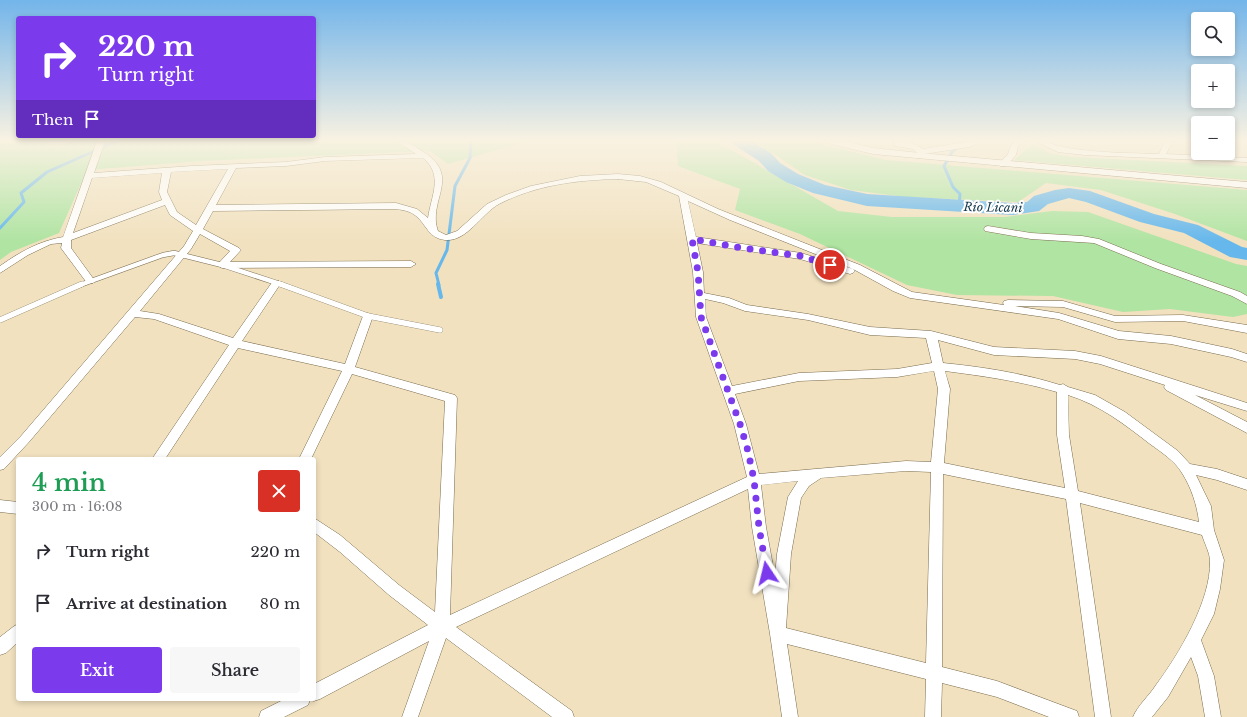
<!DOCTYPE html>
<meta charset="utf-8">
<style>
:root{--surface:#fff;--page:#f7f7f7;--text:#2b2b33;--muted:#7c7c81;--accent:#7c3aed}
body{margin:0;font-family:"Libre Baskerville",serif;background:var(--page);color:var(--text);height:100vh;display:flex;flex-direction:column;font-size:15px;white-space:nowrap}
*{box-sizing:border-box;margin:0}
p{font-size:13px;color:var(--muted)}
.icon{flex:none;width:22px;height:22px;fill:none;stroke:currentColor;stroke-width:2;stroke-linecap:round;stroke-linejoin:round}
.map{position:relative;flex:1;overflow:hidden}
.drawer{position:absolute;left:16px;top:457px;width:300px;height:244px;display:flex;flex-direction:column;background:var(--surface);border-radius:4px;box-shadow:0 2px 6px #0003}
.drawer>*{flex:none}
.top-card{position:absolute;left:16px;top:16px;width:300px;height:122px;border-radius:4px;box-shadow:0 2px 6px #0003;background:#7c3aed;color:#fff;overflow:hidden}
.buttons{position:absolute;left:1191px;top:12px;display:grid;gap:8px}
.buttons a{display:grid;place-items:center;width:44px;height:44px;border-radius:4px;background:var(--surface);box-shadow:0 2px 6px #0003;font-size:20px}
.pin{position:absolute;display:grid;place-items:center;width:34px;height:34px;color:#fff;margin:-17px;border:2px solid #fff;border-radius:50%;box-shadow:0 1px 4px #0007}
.me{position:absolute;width:44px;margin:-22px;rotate:350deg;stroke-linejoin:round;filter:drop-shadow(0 0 3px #0008)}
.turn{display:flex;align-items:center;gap:14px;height:84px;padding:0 16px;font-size:18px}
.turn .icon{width:52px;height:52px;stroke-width:2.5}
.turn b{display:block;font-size:28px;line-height:34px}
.then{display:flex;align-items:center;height:38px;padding:0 16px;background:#0003;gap:8px;font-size:15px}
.round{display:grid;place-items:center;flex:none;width:42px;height:42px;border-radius:4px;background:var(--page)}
.head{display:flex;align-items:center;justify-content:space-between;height:68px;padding:0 16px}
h1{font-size:24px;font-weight:600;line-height:30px;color:#1e9e55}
.cta{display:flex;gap:8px;margin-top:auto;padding:8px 16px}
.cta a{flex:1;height:46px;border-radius:4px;background:var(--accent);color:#fff;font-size:16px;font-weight:600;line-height:46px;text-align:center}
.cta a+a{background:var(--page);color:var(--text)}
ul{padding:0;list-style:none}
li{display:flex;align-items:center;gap:12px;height:52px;padding:0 16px}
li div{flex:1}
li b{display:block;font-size:15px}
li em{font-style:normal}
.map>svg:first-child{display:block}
.green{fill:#afe4a2}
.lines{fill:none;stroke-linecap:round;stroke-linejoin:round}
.stream-far1{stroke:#65b7ec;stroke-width:3}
.stream{stroke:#65b7ec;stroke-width:4}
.river{fill:#65b7ec;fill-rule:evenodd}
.service-far1-casing{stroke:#796b4d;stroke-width:5.5}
.service-casing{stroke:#796b4d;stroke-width:6}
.minor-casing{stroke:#796b4d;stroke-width:1}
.secondary-casing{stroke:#796b4d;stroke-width:1}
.service-far1{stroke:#fff;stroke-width:4.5}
.service{stroke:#fff;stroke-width:5.5}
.minor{fill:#fff;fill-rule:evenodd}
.secondary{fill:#fff;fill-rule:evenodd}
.route{stroke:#7c3aed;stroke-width:7;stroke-dasharray:0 12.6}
.labels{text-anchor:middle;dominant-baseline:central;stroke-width:4;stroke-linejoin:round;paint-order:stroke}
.far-water-label{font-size:12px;font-style:italic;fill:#11354b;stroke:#fff}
</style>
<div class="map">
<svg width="1247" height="717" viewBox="0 0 1247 717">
<rect width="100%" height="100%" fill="#f1e1bf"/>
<!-- green -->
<path class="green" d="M0 141H530L448 164 430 151 201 161 87 170 59 233 11 252 0 260Z
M676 141H716L838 211 892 217H1005L1052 211 1088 212 1236 264 1247 266V314L1233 317 1170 309 1123 312 1053 296 957 295 907 285 800 234 735 210 740 189 678 166Z
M752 141H811L886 160 1247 190V241L1175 214 1101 190 1046 183 1018 202 906 197 851 190 805 175 774 154Z
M1033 143 1050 153 1072 157 1247 166V180L1014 160Z"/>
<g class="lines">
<!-- stream-far1 -->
<path class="stream-far1" d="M959 206 960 194 953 187 944 166 952 152 965 141
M0 228 24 202 21 193 47 172 117 141
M439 285 436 273 447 250 455 186 470 158 471 141"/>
<!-- stream -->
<path class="stream" d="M438 284 441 297"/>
<!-- river -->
<path class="river" d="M731 141H751L771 153 780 163 798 174 825 185 867 194 1013 203 1027 202 1034 196 1055 190 1069 188 1090 191 1154 214 1198 225 1242 247 1247 248V260L1230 257 1184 233 1140 222 1086 202 1069 198 1048 204 1039 211 1013 215 867 206 813 193 786 182 768 171 759 161 733 144Z"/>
<defs>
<path id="service-far1" d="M80 285 163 255 174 253 222 265 283 285"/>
<path id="service" d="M280 284 368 316 440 330
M0 320 82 284"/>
<path id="minor" d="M42 141H73C65 146 50 146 42 141Z
M97 141H105L94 173 192 166 286 162 325 157 416 154 397 141C407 141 414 146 422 151 463 176 427 200 438 231L446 235 457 231 487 204 506 195 531 186 580 176 618 174 640 176 661 182 718 209 860 265 912 292 1004 305 1003 303 1004 301 1008 300 1063 301 1115 316 1183 315 1247 325V333L1183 321 1115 322 1063 307 1015 306 1059 313 1119 331 1171 336 1232 349 1247 354V362L1231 357 1171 344 1118 339 1058 319 910 298 893 291 853 269 855 271 853 273 850 274 800 259 697 243 703 272 704 293 729 298 747 305 808 314 870 327 931 331 994 347 1075 351 1101 356 1247 403V411L1195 395 1247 422V433L1166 390 1164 387 1165 385 1100 364 1075 359 994 355 938 340 943 363C983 367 1022 373 1060 385L1063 384 1068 387 1095 395 1125 412 1178 451 1190 464 1217 469 1247 479V490L1217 480 1196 475 1211 506 1214 530 1224 560 1220 589 1214 614 1201 640 1214 676 1221 717H1205L1198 676 1191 657 1168 697 1152 717H1133C1138 705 1149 696 1156 685 1179 654 1211 601 1210 561 1210 553 1204 542 1202 535L1080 503 1111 717H1095L1066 499 943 474 942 667 997 681 1077 711 1079 717H1049L997 697 942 683 941 717H925L926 679 787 644 798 717H782L770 634 752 527 748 489 456 627 572 711 574 717H552L446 638 418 717H402L429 641 320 699 314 701 310 700 308 705 284 717H259L261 711 285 699H314V684L428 625 389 595 340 552 314 532V518L340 535 399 585 435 612 445 401 352 374 311 459H299L342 371 238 348 165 459H152L229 345 154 319 135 317 29 442 4 469 0 470V457L21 436 184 246 193 231 170 215 165 205 71 240V248L95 281 93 283H87L61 248 62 243 51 244 28 255 0 273V266C20 252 39 241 63 237ZM423 158C444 175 431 196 428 218L417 209 396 203 216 205 236 168 286 166 325 161ZM228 169 196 225 177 212 167 192 171 172ZM162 173 159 192 162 200 73 233 92 178ZM618 179 646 182 679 196 693 272 696 317 734 424 747 477 450 615 457 398 455 395 355 367 373 316 368 313 363 316 345 364 242 341 281 283 279 281H273L233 338 159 314 140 311 191 249 200 234 230 251 217 265 222 268 411 267 416 264 411 261 230 262 241 250 239 248 203 229 213 211 396 209C403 210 410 211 416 216 427 225 428 238 445 240 467 242 481 214 499 204 536 185 577 180 618 179ZM688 201 730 220 853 269 801 253 696 237ZM705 299 723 303 745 311 808 320 870 335 926 338 932 363 897 369 799 373 732 386 706 317ZM934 371 938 389 931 462 906 461 759 474 746 424 735 394 799 381 897 377ZM945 371C983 376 1020 381 1057 392V435L1065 488 944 463 950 389ZM1068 395C1100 405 1124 424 1150 444 1161 452 1175 461 1182 473 1191 487 1197 505 1199 522L1078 491 1069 435ZM906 471 931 472 926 663 786 628 791 554 801 498 809 486 821 478ZM798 481 788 497 777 554 775 577 766 527 761 485Z
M893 141C903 141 915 143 923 149L971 141H982L969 147 924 154 923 158H917V153L913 149 895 146Z
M1016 141H1025L1018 146 1016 155 1006 166H1000L999 164 1008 154 1011 145Z
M1035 141C1049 141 1061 148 1075 149 1102 153 1131 153 1159 154L1165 141H1173L1166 154 1247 158V162L1085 155 1058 152Z
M988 226 1031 233 1082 236 1099 239 1161 264 1240 292 1247 296V304L1232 296 1155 268 1094 243 1031 239 985 231 984 229 985 227Z
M0 500 18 502V514L0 512Z
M18 624V642L6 653 0 655V637L13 627Z"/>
<path id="secondary" d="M826 141H845L873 148 920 153 1247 182V188L873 154 827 143Z"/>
</defs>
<!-- service-far1 casing -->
<use href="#service-far1" class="service-far1-casing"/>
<!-- service casing -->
<use href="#service" class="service-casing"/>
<!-- minor casing -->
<use href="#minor" class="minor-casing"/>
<!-- secondary casing -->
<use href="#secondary" class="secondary-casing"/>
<!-- service-far1 -->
<use href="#service-far1" class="service-far1"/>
<!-- service -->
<use href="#service" class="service"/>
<!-- minor -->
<use href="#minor" class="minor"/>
<!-- secondary -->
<use href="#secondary" class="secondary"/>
</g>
<!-- sky -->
<linearGradient id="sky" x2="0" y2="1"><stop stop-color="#73b5ea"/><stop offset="0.58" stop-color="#f9f2e2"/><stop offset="1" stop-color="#f9f2e2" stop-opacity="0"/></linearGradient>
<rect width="1247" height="242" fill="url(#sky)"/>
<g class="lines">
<!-- route -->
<path class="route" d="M767 573 759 527 754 480 748 451 740 424 701 317 698 272 692 239 742 248 801 256 830 265"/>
</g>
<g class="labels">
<!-- far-water labels -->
<g class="far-water-label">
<text transform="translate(993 207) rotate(1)">Río Licani</text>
</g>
</g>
</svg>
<div class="buttons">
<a><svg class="icon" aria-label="search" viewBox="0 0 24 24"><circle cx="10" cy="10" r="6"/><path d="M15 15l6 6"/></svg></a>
<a>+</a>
<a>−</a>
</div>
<div class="pin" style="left:830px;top:265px;background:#d93025"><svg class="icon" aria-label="arrive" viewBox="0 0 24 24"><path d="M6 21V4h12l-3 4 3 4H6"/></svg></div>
<svg class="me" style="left:767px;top:573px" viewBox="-20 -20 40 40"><path d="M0-17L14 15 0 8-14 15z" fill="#7c3aed" stroke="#fff" stroke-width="4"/></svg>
<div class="top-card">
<div class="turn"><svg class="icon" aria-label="right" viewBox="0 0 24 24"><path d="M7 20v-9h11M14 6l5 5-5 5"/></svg><div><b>220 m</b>Turn right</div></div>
<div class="then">Then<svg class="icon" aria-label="arrive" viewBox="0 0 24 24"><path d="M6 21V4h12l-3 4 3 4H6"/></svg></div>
</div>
<section class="drawer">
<div class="head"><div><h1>4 min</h1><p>300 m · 16:08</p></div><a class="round" style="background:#d93025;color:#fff"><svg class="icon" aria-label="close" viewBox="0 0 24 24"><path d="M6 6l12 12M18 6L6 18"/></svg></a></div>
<ul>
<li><svg class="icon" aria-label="right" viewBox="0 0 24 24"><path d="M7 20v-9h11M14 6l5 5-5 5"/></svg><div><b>Turn right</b></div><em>220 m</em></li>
<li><svg class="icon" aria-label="arrive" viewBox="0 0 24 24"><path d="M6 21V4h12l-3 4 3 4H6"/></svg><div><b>Arrive at destination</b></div><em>80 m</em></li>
</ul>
<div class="cta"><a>Exit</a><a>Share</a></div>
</section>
</div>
